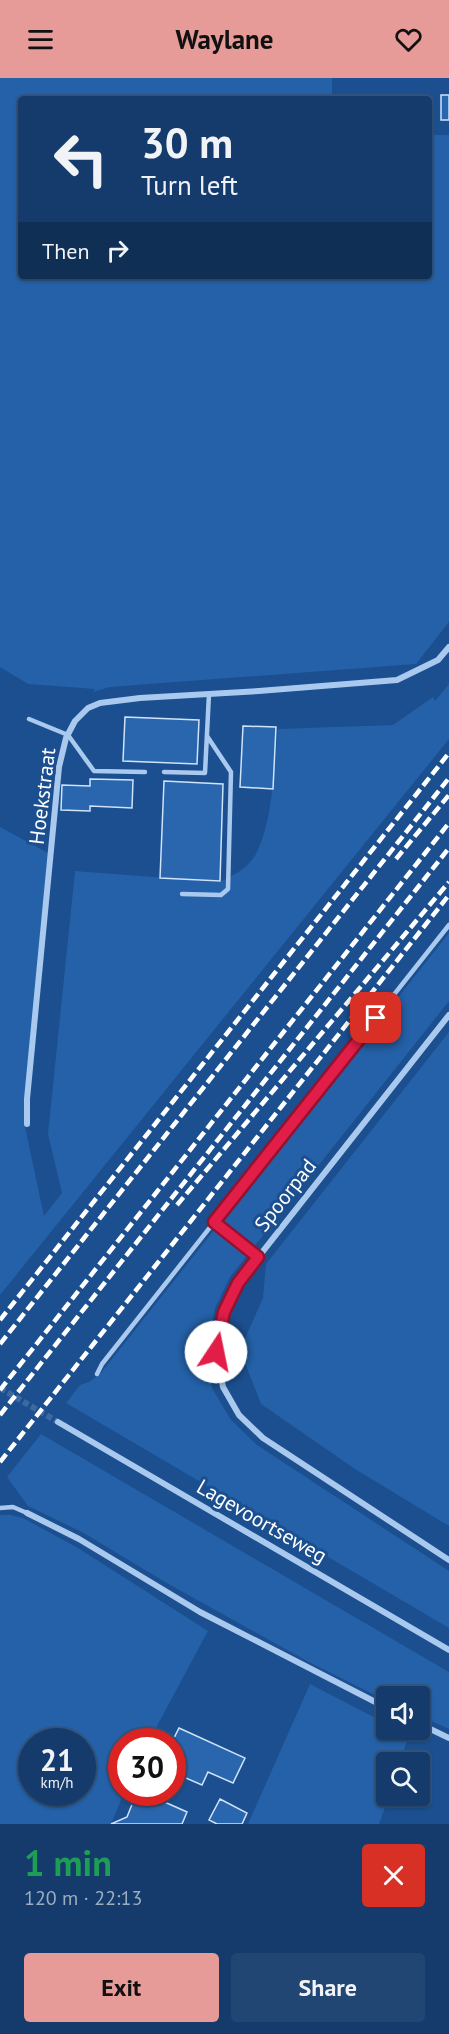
<!DOCTYPE html>
<meta charset="utf-8">
<style>
:root{--surface:#143b6b;--page:#214673;--text:#f1f3f6;--muted:#9dadc1;--line:#33557e;--accent:#e69b98}
body{margin:0;font-family:"PT Sans",sans-serif;background:var(--page);color:var(--text);height:100vh;display:flex;flex-direction:column;font-size:22px;white-space:nowrap}
*{box-sizing:border-box;margin:0}
p{font-size:20px;color:var(--muted)}
.icon{flex:none;width:33px;height:33px;fill:none;stroke:currentColor;stroke-width:2;stroke-linecap:round;stroke-linejoin:round}
.map{position:relative;height:1746px;overflow:hidden}
.panel{display:flex;flex-direction:column;background:var(--surface);flex:1}
.panel>*{flex:none}
.guide{position:absolute;left:18px;top:18px;width:414px;height:183px;border-radius:6px;box-shadow:0 2px 4px #0004,0 0 0 2px var(--line);background:#143b6b;color:var(--text);overflow:hidden}
.controls{position:absolute;left:376px;top:1608px;display:grid;gap:12px}
.controls a{display:grid;place-items:center;width:54px;height:54px;border-radius:6px;background:var(--surface);box-shadow:0 2px 4px #0004,0 0 0 2px var(--line);font-size:30px}
.speed{position:absolute;left:18px;top:1650px;display:flex;gap:12px;font-size:30px;font-weight:700;text-align:center}
.speed>*{display:grid;place-content:center;width:78px;height:78px;border-radius:50%;background:var(--surface);box-shadow:0 2px 4px #0004,0 0 0 2px var(--line);line-height:1}
.speed small{font-size:15px;font-weight:400}
.speed .limit{border:9px solid #d22;background:#fff;color:#111}
.pin{position:absolute;display:grid;place-items:center;width:51px;height:51px;color:#fff;margin:-26px;border-radius:12px;box-shadow:0 3px 9px #0006}
.me{position:absolute;width:66px;margin:-33px;rotate:11deg;stroke-linejoin:round;filter:drop-shadow(0 0 4px #0008)}
.turn{display:flex;align-items:center;gap:21px;height:126px;padding:0 24px;font-size:27px}
.turn .icon{width:78px;height:78px;stroke-width:2.5}
.turn b{display:block;font-size:42px;line-height:51px}
.then{display:flex;align-items:center;height:57px;padding:0 24px;background:#0003;gap:12px;font-size:22px}
.round{display:grid;place-items:center;flex:none;width:63px;height:63px;border-radius:6px;background:var(--page)}
.headline{display:flex;align-items:center;justify-content:space-between;height:102px;padding:0 24px}
h1{font-size:36px;font-weight:700;line-height:45px;color:#1e9e55}
.action{display:flex;gap:12px;margin-top:auto;padding:12px 24px}
.action a{flex:1;height:69px;border-radius:6px;background:var(--accent);color:#111;font-size:24px;font-weight:700;line-height:69px;text-align:center}
.action a+a{background:var(--page);color:var(--text)}
header{display:flex;justify-content:space-between;align-items:center;height:78px;padding:0 24px;background:var(--accent);color:#111;font-size:27px;font-weight:700}
.map>svg:first-child{display:block}
.green{fill:#2461a8;fill-rule:evenodd}
.building{fill:#2a66ad;stroke:#cfe3fa;stroke-width:1.5}
.lines{fill:none;stroke-linecap:round;stroke-linejoin:round}
.minor-tunnel{stroke:#3d69a0;stroke-width:6;stroke-dasharray:6 3;stroke-linecap:butt}
.service{stroke:#a9c9ee;stroke-width:4.5}
.minor{stroke:#a9c9ee;stroke-width:6}
.rail{stroke:#fff;stroke-width:4.5;stroke-dasharray:10 4.5;stroke-linecap:butt}
.route-casing{stroke:#92132f;stroke-width:15}
.route{stroke:#e11d48;stroke-width:10}
.labels{text-anchor:middle;dominant-baseline:central;stroke-width:6;stroke-linejoin:round;paint-order:stroke}
.street-label{font-size:21px;fill:#fff;stroke:#1b4f8f}
</style>
<header><svg class="icon" aria-label="menu" viewBox="0 0 24 24"><path d="M4 6h16M4 12h16M4 18h16"/></svg>Waylane<svg class="icon" aria-label="heart" viewBox="0 0 24 24"><path d="M12 20l-8-8c-3-5 5-10 8-4 3-6 11-1 8 4z"/></svg></header>
<div class="map">
<svg width="449" height="1746" viewBox="0 0 449 1746">
<rect width="100%" height="100%" fill="#1b4f8f"/>
<!-- green -->
<path class="green" d="M0 0H332V21H21V198H429V57H449V544L416 586 136 607 110 609 93 614 95 611 28 606 0 589Z
M449 606V661L0 1217V749L48 775 24 1044 44 1138 62 1115 48 1056 75 793 219 804C233 798 248 790 256 776 273 743 274 688 278 651L393 647 433 619 435 623Z
M449 855V923L230 1199 215 1230 207 1272 212 1310 231 1342 257 1367 449 1493V1550L66 1325 80 1307 89 1304 101 1295Z
M449 954V1448L355 1391 261 1326 240 1272 263 1220 266 1186Z
M41 1356 449 1594V1651L420 1638V1618H387V1623L307 1583 165 1504 82 1454 28 1428 7 1399Z
M0 1437H10L23 1440 78 1470 208 1553 149 1663 122 1664V1714L124 1715 111 1746H0ZM32 1664H82V1714H32Z
M310 1606 387 1646V1652H399L409 1657 400 1684H387V1718H389L379 1746H248Z"/>
<!-- building -->
<path class="building" d="M441 17H449V42H441Z
M125 639 199 642 197 686 123 683Z
M243 648 276 649 273 711 240 709Z
M90 701 133 702 132 730 90 728V733L61 732 62 707 90 708Z
M164 703 223 706 220 803 160 800Z
M179 1650 245 1680 233 1705 208 1694 202 1707 172 1694V1664Z
M137 1714H142L187 1734 182 1746H111L127 1739Z
M220 1721 247 1735 242 1746H217L209 1742Z"/>
<g class="lines">
<!-- minor-tunnel -->
<path class="minor-tunnel" d="M0 1310 58 1344"/>
<!-- service -->
<path class="service" d="M29 641 68 657 94 693 145 694
M164 694 205 695 209 616
M182 816 221 817 228 811 231 694 207 658
M214 1144 258 1179
M97 1296 102 1286 449 847
M0 1430 13 1429 27 1435"/>
<!-- minor -->
<path class="minor" d="M449 937 238 1205 223 1234 216 1274 223 1309 239 1337 263 1360 449 1482
M27 1046V1021L59 689 66 660 75 643 88 630 100 625 140 620 259 613 397 602 438 582 449 569
M58 1344 449 1572
M27 1435 79 1461 200 1534 387 1630
M420 1646 449 1660"/>
<!-- rail -->
<path class="rail" d="M396 781 449 717
M177 1127 449 804
M0 1242 449 675
M0 1266 449 700
M0 1312 449 745
M0 1337 449 770
M0 1384 449 817"/>
</g>
<g class="lines">
<defs>
<path id="route" d="M216 1274 224 1234 238 1205 258 1179 214 1144 376 940"/>
</defs>
<!-- route casing -->
<use href="#route" class="route-casing"/>
<!-- route -->
<use href="#route" class="route"/>
</g>
<g class="labels">
<!-- street labels -->
<g class="street-label">
<text transform="translate(42 718) rotate(-83)">Hoekstraat</text>
<text transform="translate(285 1117) rotate(-52)">Spoorpad</text>
<text transform="translate(262 1443) rotate(30)">Lagevoortseweg</text>
</g>
</g>
</svg>
<div class="controls">
<a><svg class="icon" aria-label="sound" viewBox="0 0 24 24"><path d="M4 9h4l5-4v14l-5-4H4zM17 9q2 3 0 6"/></svg></a>
<a><svg class="icon" aria-label="search" viewBox="0 0 24 24"><circle cx="10" cy="10" r="6"/><path d="M15 15l6 6"/></svg></a>
</div>
<div class="speed"><div>21<small>km/h</small></div><div class="limit">30</div></div>
<div class="pin" style="left:376px;top:940px;background:#d93025"><svg class="icon" aria-label="arrive" viewBox="0 0 24 24"><path d="M6 21V4h12l-3 4 3 4H6"/></svg></div>
<svg class="me" style="left:216px;top:1274px" viewBox="-20 -20 40 40"><circle r="19" fill="#fff"/><path d="M0-13L10 11 0 6-10 11z" fill="#e11d48"/></svg>
<div class="guide">
<div class="turn"><svg class="icon" aria-label="left" viewBox="0 0 24 24"><path d="M17 20v-9H6M10 6l-5 5 5 5"/></svg><div><b>30 m</b>Turn left</div></div>
<div class="then">Then<svg class="icon" aria-label="right" viewBox="0 0 24 24"><path d="M7 20v-9h11M14 6l5 5-5 5"/></svg></div>
</div>
</div>
<section class="panel">
<div class="headline"><div><h1>1 min</h1><p>120 m · 22:13</p></div><a class="round" style="background:#d93025;color:#fff"><svg class="icon" aria-label="close" viewBox="0 0 24 24"><path d="M6 6l12 12M18 6L6 18"/></svg></a></div>
<div class="action"><a>Exit</a><a>Share</a></div>
</section>
